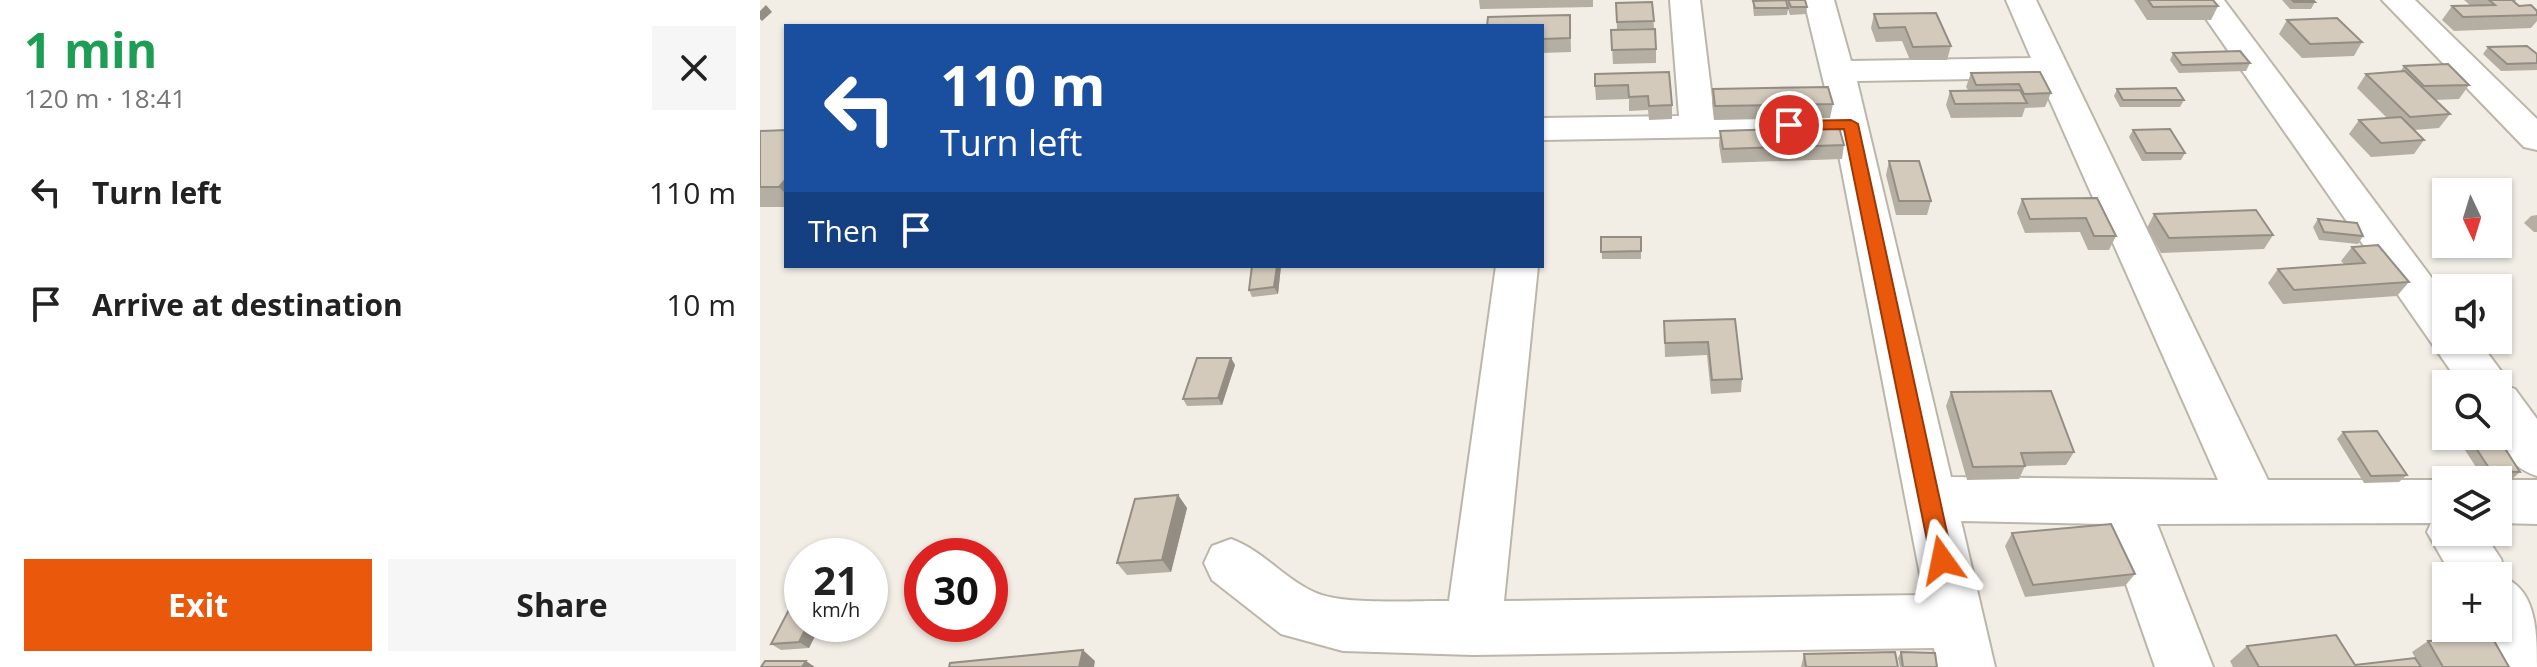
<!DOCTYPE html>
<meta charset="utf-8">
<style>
:root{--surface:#fff;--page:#f6f6f6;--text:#222;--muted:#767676;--accent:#ea580c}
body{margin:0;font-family:"Open Sans",sans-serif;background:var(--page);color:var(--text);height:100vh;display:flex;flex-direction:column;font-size:30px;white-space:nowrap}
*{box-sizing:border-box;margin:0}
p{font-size:26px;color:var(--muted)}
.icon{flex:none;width:44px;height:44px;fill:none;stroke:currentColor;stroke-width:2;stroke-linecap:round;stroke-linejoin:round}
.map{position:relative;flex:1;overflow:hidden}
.sheet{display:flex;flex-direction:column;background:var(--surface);width:760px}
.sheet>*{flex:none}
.banner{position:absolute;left:24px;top:24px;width:760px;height:244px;border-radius:0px;box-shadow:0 2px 6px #0004;background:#1a4fa0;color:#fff;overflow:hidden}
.needle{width:52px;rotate:176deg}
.controls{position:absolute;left:1672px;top:178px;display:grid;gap:16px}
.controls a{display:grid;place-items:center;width:80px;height:80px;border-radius:0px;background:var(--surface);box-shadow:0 2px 6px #0004;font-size:40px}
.speed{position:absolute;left:24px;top:538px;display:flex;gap:16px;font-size:40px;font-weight:700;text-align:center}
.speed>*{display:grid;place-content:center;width:104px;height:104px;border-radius:50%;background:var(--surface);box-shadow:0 2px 6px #0004;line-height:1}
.speed small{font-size:20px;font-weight:400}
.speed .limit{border:12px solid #d22;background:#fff;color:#111}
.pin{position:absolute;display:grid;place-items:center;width:68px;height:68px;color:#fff;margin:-34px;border:4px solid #fff;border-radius:50%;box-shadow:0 2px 8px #0007}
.me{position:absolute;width:88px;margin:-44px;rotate:348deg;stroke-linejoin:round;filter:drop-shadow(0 0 6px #0008)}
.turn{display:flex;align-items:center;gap:28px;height:168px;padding:0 24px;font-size:36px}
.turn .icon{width:104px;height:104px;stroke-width:2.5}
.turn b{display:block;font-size:56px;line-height:68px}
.then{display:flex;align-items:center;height:76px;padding:0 24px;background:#0003;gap:16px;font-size:30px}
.round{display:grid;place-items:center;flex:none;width:84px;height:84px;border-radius:0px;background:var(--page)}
.overview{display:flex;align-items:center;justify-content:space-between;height:136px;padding:0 24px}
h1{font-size:48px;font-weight:700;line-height:60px;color:#1e9e55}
.cta{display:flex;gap:16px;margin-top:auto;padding:16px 24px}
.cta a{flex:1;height:92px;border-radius:0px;background:var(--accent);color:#fff;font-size:32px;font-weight:700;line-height:92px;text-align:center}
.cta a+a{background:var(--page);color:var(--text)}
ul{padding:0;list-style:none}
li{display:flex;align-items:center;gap:24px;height:112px;padding:0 24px}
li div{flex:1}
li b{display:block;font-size:30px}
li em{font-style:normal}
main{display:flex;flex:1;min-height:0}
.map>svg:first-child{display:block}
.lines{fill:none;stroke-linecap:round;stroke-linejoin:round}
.minor-casing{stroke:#bcb6a9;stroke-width:4}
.minor{fill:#fff;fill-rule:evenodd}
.wall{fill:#b5aea2}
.shaded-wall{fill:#948d84}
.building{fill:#d3cabc;stroke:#948d84;stroke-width:2}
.route{fill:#ea580c;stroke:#983908;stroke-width:2}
</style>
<main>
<section class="sheet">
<div class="overview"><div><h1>1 min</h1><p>120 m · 18:41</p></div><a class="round"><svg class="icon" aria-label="close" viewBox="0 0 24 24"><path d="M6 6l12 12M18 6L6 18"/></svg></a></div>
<ul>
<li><svg class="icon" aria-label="left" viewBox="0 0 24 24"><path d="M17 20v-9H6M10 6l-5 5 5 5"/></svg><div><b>Turn left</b></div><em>110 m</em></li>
<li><svg class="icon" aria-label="arrive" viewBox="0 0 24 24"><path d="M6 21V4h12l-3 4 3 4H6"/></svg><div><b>Arrive at destination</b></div><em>10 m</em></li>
</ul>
<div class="cta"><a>Exit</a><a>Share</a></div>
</section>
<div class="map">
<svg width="1777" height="667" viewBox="0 0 1777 667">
<rect width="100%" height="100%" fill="#f2eee6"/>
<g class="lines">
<defs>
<path id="minor" d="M910 0H940L954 115 1071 113 1044 0H1074L1091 61 1271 58 1246 0H1276L1508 480H1689H1686V532H1723L1741 559 1747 579C1777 593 1777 636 1777 667H1748L1724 628H1738V576H1692L1667 532 1671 523 1397 524 1453 667H1395L1345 524 1201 521 1235 667H1177L1174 648 713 655 583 651 521 634 452 580 444 563 452 546 471 539C504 551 524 579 554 592 583 606 655 600 689 601L736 266H778L744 601 1164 595 1075 135 782 140V118L919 116ZM1280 78 1458 480 1191 477 1097 81Z
M1433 0H1464L1686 297V340H1718L1741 371 1747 386 1755 389 1777 419V476C1731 460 1738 424 1738 384H1700Z
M1622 0H1655L1777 119V150L1764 147Z
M1735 480H1777V524L1738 523V480Z"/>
</defs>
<!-- minor casing -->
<use href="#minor" class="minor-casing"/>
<!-- minor -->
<use href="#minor" class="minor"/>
</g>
<!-- wall -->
<path class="wall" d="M719 0H833V7L720 9Z
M1028 0 1047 7 1046 14 1030 15 1028 9 1027 15 994 16 993 8V1L1028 6Z
M1374 0H1453L1458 6 1451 20H1387Z
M1522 0H1553L1555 2 1551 9H1530Z
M1704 0H1756L1755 2 1759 6 1777 15V21L1771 28 1694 31 1682 20 1692 6H1711Z
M892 2 894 28 857 29 856 3Z
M1114 14 1191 46 1187 60H1150L1142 41 1116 42 1111 28Z
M810 15 811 52 782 53V26Z
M1527 20 1602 42 1594 56 1542 58 1519 34Z
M851 30 896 49V63L853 64Z
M1728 47 1777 54V70L1741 71 1723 54Z
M1413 53 1490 63 1486 71 1419 73 1410 60Z
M1644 66 1709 85 1699 99 1674 100 1690 114 1679 128 1654 130 1664 140 1654 154 1611 157 1589 134 1599 120 1627 118 1597 88 1606 74 1640 72Z
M909 72 912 105V119L889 120 888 110 869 111V99L836 100 835 86Z
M1280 72 1291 93 1285 107 1265 108 1262 117 1191 118 1186 105 1190 91 1208 90 1206 87 1211 73Z
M953 89 1073 104 1070 118 954 120 952 103Z
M1357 89 1424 100 1420 107H1360L1354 96Z
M26 130V207H0V131Z
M1373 130 1425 153 1421 160 1382 161 1369 137Z
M960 131 1084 145 1082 159 962 163 959 145Z
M1129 161 1171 201 1167 215H1136L1126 175Z
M1337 198 1356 236 1349 250H1328L1320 232 1265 233 1257 213 1262 199Z
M1394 214 1513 235 1504 249 1401 253 1387 228Z
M1777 215V232H1774L1764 223 1771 216Z
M1558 219 1603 236 1598 244 1559 240 1553 227Z
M841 237H881V259H842Z
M1592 247 1649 282 1637 296 1523 304 1508 283 1518 269 1584 264 1581 261Z
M492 266H521L518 294 492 297 489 290Z
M975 319 982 379 981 392 951 394 947 355 905 357 904 321Z
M471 358 475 365 462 405 427 406 423 399Z
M1191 392 1314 452 1306 465 1265 466 1259 479 1207 480 1186 406Z
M1583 432 1647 475 1639 482 1604 483 1577 439Z
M1696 436H1737L1760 472 1752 479 1723 478Z
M418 495 427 508 411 572 367 575 357 563Z
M1252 533 1375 574 1365 586 1265 597 1245 546Z
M42 624H61L49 648 21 650 11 644Z
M1668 641 1749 667H1473L1470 661 1487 646 1595 665 1656 659 1652 652Z
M1141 652 1177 667H1140L1138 658Z
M1044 654 1138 667H1041Z"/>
<!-- shaded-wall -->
<path class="shaded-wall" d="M6 5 12 12 2 21 0 19V11Z
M26 179V194L19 187Z
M517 266H521L518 294 514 287Z
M471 358 475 365 462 405 458 398Z
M418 495 427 508 411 572 402 560Z
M48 624H61L49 648 39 642Z
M323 650 335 661 334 667H319Z
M46 661 55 667H42Z"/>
<!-- building -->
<path class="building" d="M1026 0 1028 8H995L993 1Z
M1028 0H1045L1047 7H1031Z
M1388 0H1453L1458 6 1393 7Z
M1532 0H1553L1555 2H1534Z
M1729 0H1752L1759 6 1771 5 1777 11V15L1703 17 1692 6 1735 5Z
M892 2 894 21 857 22 856 3Z
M1176 13 1191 46 1153 47 1145 27 1119 28 1114 14Z
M810 15V38L782 39V26H727L728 17Z
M1577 18 1602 42 1550 44 1527 20Z
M895 29 896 49 852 50 851 30Z
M1767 46 1777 54V63L1747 64 1728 47Z
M1480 51 1490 63 1422 65 1413 53Z
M1688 64 1709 85 1664 86 1644 66Z
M1645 71 1690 114 1650 117 1606 74Z
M909 72 912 105 889 106 888 96 869 97 868 85 835 86V74Z
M1280 72 1291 93 1264 94 1259 84 1216 85 1211 73Z
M1068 87 1073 104 955 106 953 89Z
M1416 88 1424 100H1363L1357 89Z
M1260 90 1267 103 1195 104 1190 91Z
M1641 117 1664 140 1621 143 1599 120Z
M1079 127 1084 145 963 149 960 131Z
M1410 129 1425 153H1386L1373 130Z
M26 130V179L19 187H0V131Z
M1129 161H1159L1171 201H1139Z
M1337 198 1356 236H1334L1326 218 1270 219 1262 199Z
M1496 210 1513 235 1409 238 1394 214Z
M1558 219 1597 223 1603 236 1564 232Z
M841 237H881V251L841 252Z
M1618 245 1649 282 1534 290 1518 269 1605 263 1592 247Z
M492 266H517L514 287 489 290Z
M975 319 982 379 952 380 948 342 905 343 904 321Z
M437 358H471L458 398 423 399Z
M1291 391 1314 452 1261 453 1265 466 1213 467 1191 392Z
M1617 431 1647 475 1611 476 1583 432Z
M1708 436H1737L1760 472 1731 471Z
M418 495 402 560 357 563 375 499Z
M1351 524 1375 574 1273 585 1252 533Z
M32 604H42V624H48L39 642 11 644Z
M1576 635 1595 665 1655 658 1661 667H1499L1487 646Z
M1733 639 1749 667H1683L1668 641Z
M323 650 319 667H189L190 663Z
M1135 652 1138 667H1046L1044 654Z
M1141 652 1175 653 1177 667H1143Z
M5 661H46L42 667H1Z"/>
<!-- route -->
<path class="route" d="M1091 120 1098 124 1193 560 1190 567 1182 570 1174 567 1171 560 1084 129 1029 130 1022 125 1029 121Z"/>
</svg>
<div class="controls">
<a><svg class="needle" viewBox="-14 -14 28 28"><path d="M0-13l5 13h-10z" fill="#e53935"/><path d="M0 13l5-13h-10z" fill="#767676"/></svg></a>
<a><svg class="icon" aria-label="sound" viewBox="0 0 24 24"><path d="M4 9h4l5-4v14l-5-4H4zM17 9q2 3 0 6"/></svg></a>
<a><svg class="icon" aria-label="search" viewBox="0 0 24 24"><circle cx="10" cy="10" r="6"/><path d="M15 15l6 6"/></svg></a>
<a><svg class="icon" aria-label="layers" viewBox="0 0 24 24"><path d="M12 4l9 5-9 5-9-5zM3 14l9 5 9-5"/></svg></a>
<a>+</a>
</div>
<div class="speed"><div>21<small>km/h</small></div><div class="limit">30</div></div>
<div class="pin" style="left:1029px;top:125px;background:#d93025"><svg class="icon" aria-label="arrive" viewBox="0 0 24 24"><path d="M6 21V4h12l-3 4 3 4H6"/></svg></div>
<svg class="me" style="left:1182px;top:560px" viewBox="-20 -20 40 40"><path d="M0-17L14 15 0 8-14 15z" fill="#ea580c" stroke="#fff" stroke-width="4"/></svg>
<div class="banner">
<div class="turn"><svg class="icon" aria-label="left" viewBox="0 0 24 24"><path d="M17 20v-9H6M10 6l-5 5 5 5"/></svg><div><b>110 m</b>Turn left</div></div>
<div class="then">Then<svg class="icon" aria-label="arrive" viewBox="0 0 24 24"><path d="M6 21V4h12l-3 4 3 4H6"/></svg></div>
</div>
</div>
</main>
